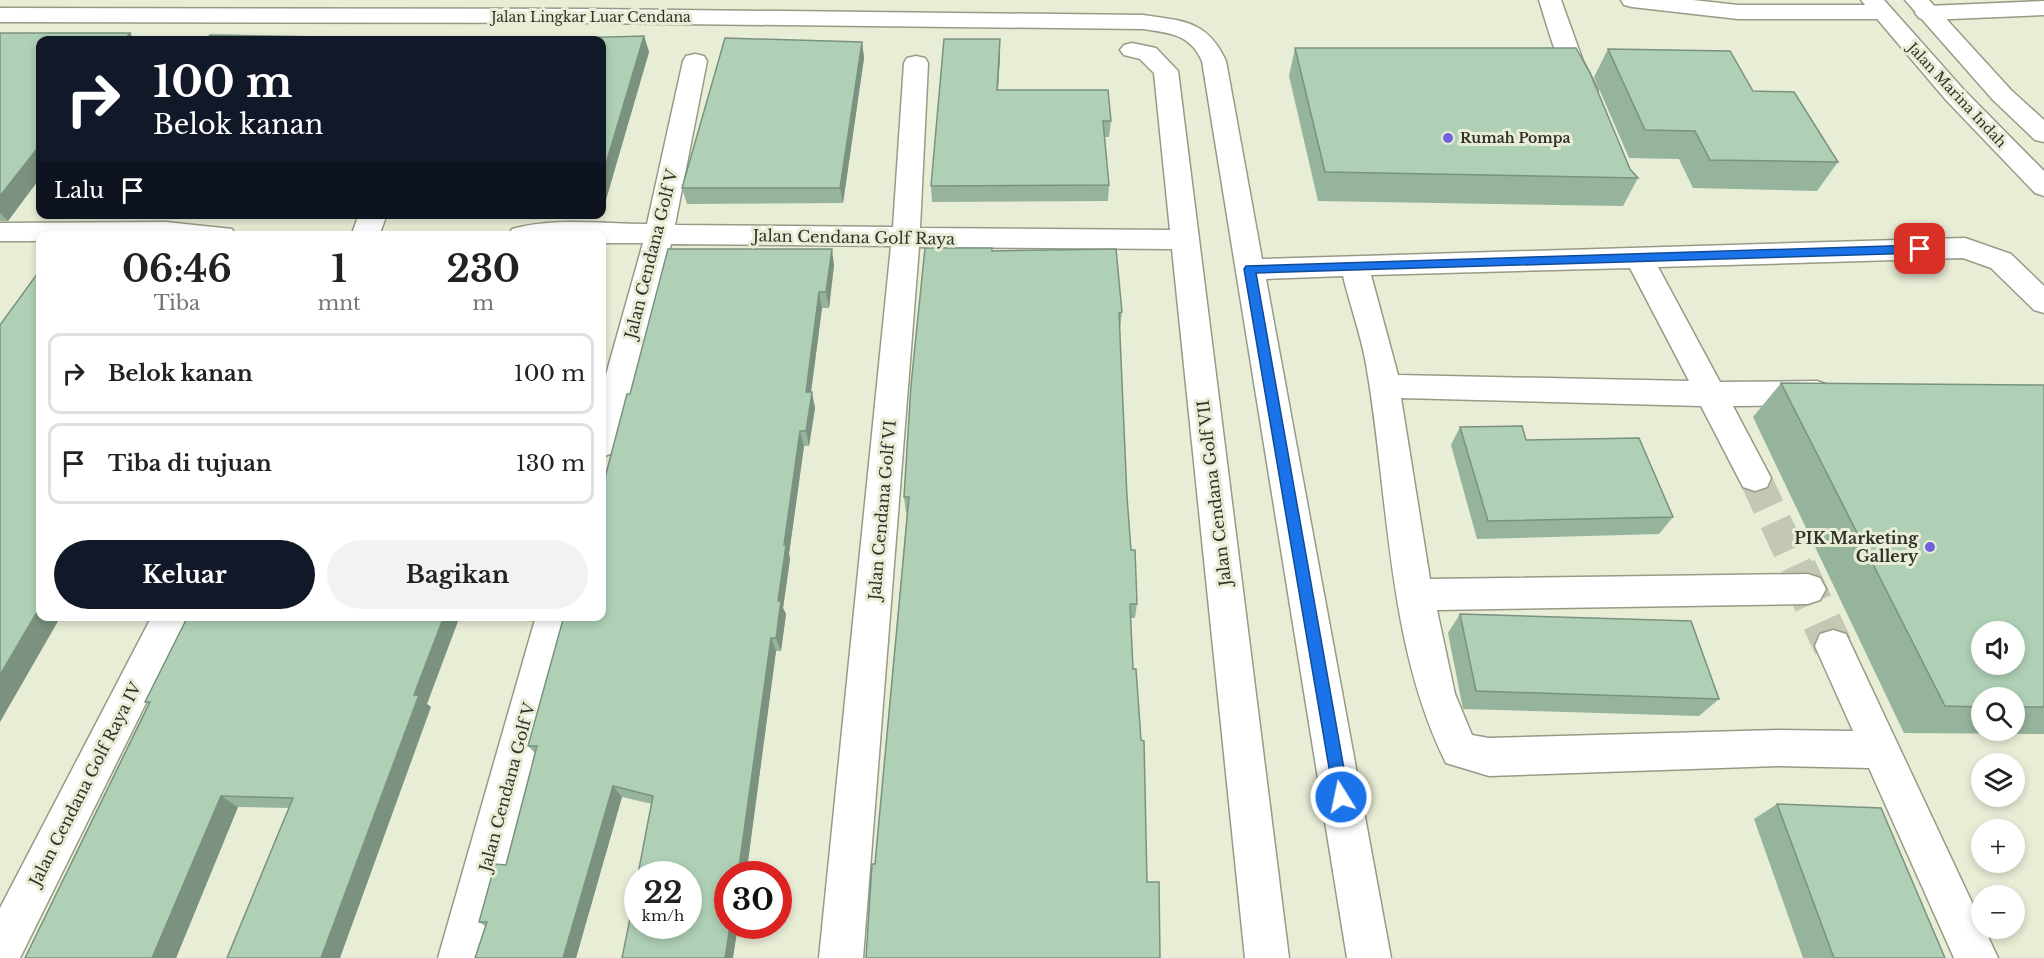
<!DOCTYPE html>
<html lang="id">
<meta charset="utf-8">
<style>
:root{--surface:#fff;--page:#f2f2f2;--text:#222;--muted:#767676;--line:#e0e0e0;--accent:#111827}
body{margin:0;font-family:"Libre Baskerville",serif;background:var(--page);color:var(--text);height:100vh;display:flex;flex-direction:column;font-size:22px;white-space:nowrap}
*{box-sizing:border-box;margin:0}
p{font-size:20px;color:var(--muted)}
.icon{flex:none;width:33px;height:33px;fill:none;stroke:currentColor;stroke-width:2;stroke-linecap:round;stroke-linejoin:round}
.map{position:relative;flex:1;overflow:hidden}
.details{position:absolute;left:36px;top:231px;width:570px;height:390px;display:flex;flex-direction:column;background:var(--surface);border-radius:12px;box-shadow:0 3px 9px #0003}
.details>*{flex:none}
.banner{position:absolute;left:36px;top:36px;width:570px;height:183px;border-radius:12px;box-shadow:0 3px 9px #0003;background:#111827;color:#fff;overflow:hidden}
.fabs{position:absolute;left:1971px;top:621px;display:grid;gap:12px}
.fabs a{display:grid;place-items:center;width:54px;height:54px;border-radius:50%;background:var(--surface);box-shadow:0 3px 9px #0003;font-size:30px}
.speed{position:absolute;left:624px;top:861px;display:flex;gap:12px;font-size:30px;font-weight:700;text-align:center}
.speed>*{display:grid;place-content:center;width:78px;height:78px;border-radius:50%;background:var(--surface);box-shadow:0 3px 9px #0003;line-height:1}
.speed small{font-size:15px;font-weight:400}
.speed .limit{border:9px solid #d22;background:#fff;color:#111}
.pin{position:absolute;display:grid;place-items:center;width:51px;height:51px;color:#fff;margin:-26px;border-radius:12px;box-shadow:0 3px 9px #0006}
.me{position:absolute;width:66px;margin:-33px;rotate:350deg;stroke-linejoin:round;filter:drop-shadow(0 0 4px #0008)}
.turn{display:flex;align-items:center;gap:21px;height:126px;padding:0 18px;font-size:27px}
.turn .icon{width:78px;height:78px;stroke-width:2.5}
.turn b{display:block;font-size:42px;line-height:51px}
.then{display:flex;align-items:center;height:57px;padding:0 18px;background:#0003;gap:12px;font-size:22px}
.eta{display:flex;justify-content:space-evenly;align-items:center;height:102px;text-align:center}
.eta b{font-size:36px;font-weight:700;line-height:42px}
.action{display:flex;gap:12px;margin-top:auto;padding:12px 18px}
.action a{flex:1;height:69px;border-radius:36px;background:var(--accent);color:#fff;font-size:24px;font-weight:700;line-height:69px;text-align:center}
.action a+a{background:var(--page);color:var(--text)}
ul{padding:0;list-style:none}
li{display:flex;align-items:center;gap:18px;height:81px;margin:0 12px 9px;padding:0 6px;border:3px solid var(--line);border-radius:12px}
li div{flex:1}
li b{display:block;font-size:22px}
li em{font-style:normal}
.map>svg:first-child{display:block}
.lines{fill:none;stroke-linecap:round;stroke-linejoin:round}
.minor-tunnel-far1{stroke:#c3c8b3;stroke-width:32;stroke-dasharray:32 16;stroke-linecap:butt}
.minor-tunnel{stroke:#c3c8b3;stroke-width:39;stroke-dasharray:39 20;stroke-linecap:butt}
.minor-casing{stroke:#979b86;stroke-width:3}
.major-casing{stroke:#979b86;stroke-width:3}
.minor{fill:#fff;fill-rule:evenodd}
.major{fill:#fff;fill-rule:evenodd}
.wall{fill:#96b39c;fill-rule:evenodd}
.shaded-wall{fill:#7a927f}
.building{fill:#afd0b5;stroke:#7a927f;stroke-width:1.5;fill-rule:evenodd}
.route{fill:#1a73e8;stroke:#114b97;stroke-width:1.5}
.poi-dot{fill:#7162dc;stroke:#e8edd6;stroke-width:2}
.labels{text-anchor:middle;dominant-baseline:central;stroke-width:6;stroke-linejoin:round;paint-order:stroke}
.far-street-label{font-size:14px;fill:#303229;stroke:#e8edd6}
.far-poi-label{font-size:14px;font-weight:bold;fill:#303229;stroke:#e8edd6;text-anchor:start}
.street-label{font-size:16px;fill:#303229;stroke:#e8edd6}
.poi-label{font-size:16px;font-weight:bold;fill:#303229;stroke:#e8edd6;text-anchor:end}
</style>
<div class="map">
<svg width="2044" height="958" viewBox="0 0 2044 958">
<rect width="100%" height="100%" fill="#e8edd6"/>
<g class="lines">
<!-- minor-tunnel-far1 -->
<path class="minor-tunnel-far1" d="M1755 478 1798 570"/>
<!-- minor-tunnel -->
<path class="minor-tunnel" d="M1797 568 1833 646"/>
<defs>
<path id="minor" d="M1539 0H1561L1583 61 1598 90 1595 95 1586 98 1577 95C1558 67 1549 32 1539 0Z
M1621 0H1693L1738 5H1881L1889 7 1893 12 1889 17 1881 19H1738L1632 7 1624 5Z
M2044 1V15L1927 20 1919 18 1915 13 1919 8 1927 6Z
M0 8 591 9 1143 15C1183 21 1207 20 1226 61L1262 259 1965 238 2011 254 2044 286V313L2034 310 1991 268 1963 258 1658 267 1720 382 1817 381 1828 385 1833 393 1828 401 1817 405 1733 406 1771 478 1767 487 1755 491 1743 487 1701 406 1401 398 1430 579 1808 574 1820 578 1826 589 1820 600 1808 604 1437 610 1455 694 1472 735 1489 738 1778 730 1853 731 1815 646 1820 634 1833 630 1846 634 1998 958H1954L1869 768 1778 766 1489 776 1446 763C1386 643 1389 494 1366 364 1361 335 1350 305 1343 276L1266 279 1391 958H1347L1202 61C1190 34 1170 33 1143 29L591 23 0 22ZM1630 268 1689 381 1398 375 1371 275Z
M1132 43 1156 48 1178 71 1289 958H1245L1172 249 919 247 863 958H819L891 246 671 244 618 444 613 453 602 457V389L643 243H602V236H508L512 229C554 217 604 224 647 224L683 61 686 56 695 54 704 56 707 61 675 225 893 227 904 63 907 58 916 56 925 58 928 63 920 228 1170 230 1154 73 1140 59 1124 55 1120 50 1124 45Z
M359 214H387L379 236H351Z
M166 222 232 229 236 236H40V241H0V223Z
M152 616H189L20 958H0V908Z
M536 616H572L482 958H438Z"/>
<path id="major" d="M1861 0H1884L1964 90 2044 171V196L2035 193 1946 100Z
M1905 0H1929L2011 90 2044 120V142L2035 140 1993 100Z"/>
</defs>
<!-- minor casing -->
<use href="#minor" class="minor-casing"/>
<!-- major casing -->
<use href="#major" class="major-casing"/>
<!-- minor -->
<use href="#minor" class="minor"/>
<!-- major -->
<use href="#major" class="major"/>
</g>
<!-- wall -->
<path class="wall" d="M0 33 40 40V178L8 221H0Z
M644 36 649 52 605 203H602V40Z
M1000 39V56L998 90 1111 121 1109 137H1104L1109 185 1108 201 932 202 931 186Z
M862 42 864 58 843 203 687 204 682 188Z
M1295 48 1630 169 1638 178 1623 206 1318 201 1289 76Z
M1608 49 1753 91 1838 162 1817 191 1693 188 1679 159 1629 158 1594 77Z
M992 251 1122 312 1120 329 1127 497 1131 550 1137 604 1135 618H1130L875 864 907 513H906L904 497Z
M834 265 829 308H822L811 392 815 408 809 446H804L789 554 790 559 783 608 786 614 781 651H776L746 874H728L652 804 622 797 576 958H475L485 926 479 922 506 865 535 753 528 746 602 616 630 394Z
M1781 383 2044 385V734L1904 733 1753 417ZM1982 698H2014V730H1982Z
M1460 427 1526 440 1673 517 1659 534 1477 539 1451 445Z
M1460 614 1719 699 1699 716 1463 709 1448 633Z
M145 702 427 704 431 707 289 808 238 807 176 958H25L148 704Z
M1777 804 1945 958H1803L1754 819Z"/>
<!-- shaded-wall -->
<path class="shaded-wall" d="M130 33 135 40H124Z
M644 36 649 52 605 203 602 195V177Z
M1000 39V56L997 106V90Z
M862 42 864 58 843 203 840 188Z
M40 145V178L8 221 0 213V196Z
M832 249 834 265 829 308 826 292Z
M819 292 822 308 809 407 806 392Z
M812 392 815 408 809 446 806 431Z
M800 431 804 446 789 554 790 559 783 608 786 614 781 651 776 638 778 601 784 545Z
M40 607V616H61L0 722V675Z
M444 616H460L427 704 431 707 340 958H321L414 695Z
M771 638 776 651 748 862 746 874H738Z
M613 786 622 797 576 958H563Z
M221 796 238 807 176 958H152Z
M730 926H738L733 958H725Z"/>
<!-- building -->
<path class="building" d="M0 33H130L124 40H40V145L0 196Z
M210 35 378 38 377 40H206Z
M644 36 602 177V40H501Z
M725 38 862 42 840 188H682Z
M944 39H1000L997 90H1108L1111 121H1103L1109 185 931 186Z
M1295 48H1576L1590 73 1630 169 1638 178 1325 172Z
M1608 49 1730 51 1753 91 1794 92 1838 162 1710 160 1695 131 1645 130Z
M925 248H992V251L1116 249 1122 312 1119 313 1127 497 1131 550H1135L1137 604H1130L1133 669H1136L1141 740 1144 741 1147 882H1159L1160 958H866L872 864H875L909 497H904L911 385Z
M668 249H832L826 292H819L806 392H812L806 431H800L784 545H786L778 601H781L776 638H771L738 874H728V926H730L725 958H622L638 879V926H688V874H638L653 796 613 786 563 958H475L487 922H479L495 864 506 865 537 746H528L564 616H602V489L627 394H630Z
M40 270V607L0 675V325Z
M1781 383 2044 385V707H2014V698H1982V707L1945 706ZM1982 632H2014V664H1982Z
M1522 426 1526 440 1639 438 1673 517 1488 521 1460 427Z
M1460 614 1691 621 1719 699 1476 691Z
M188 616H444L414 695H419L321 958H227L293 798 221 796 152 958H25L150 702H145Z
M1777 804 1881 808 1945 958H1834Z"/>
<!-- route -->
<path class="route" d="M1920 245 1926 249 1920 253 1256 273 1349 797 1347 803 1341 805 1335 803 1244 269 1246 266Z"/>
<!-- markers -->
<g class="poi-dot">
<circle cx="1448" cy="138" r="6"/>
<circle cx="1930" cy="547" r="6"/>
</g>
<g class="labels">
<!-- far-street labels -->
<g class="far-street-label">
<text x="591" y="17">Jalan Lingkar Luar Cendana</text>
<text transform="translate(1957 95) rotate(47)">Jalan Marina Indah</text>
</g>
<!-- far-poi labels -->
<g class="far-poi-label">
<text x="1460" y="138">Rumah Pompa</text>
</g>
<!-- street labels -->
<g class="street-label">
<text transform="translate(854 237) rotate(1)">Jalan Cendana Golf Raya</text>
<text transform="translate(651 254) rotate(-76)">Jalan Cendana Golf V</text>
<text transform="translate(1214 493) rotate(-97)">Jalan Cendana Golf VII</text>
<text transform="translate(882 510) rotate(-85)">Jalan Cendana Golf VI</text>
<text transform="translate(85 784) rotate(-63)">Jalan Cendana Golf Raya IV</text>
<text transform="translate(507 787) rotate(-75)">Jalan Cendana Golf V</text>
</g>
<!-- poi labels -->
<g class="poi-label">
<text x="1918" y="538">PIK Marketing<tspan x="1918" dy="18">Gallery</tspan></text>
</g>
</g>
</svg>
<div class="fabs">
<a><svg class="icon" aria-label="sound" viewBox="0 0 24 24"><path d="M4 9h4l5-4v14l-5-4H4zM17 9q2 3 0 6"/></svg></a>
<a><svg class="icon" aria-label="search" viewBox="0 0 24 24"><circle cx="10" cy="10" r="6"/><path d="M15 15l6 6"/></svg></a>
<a><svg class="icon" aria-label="layers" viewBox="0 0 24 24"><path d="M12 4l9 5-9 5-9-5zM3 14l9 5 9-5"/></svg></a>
<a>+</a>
<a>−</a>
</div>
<div class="speed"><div>22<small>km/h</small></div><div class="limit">30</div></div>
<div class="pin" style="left:1920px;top:249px;background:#d93025"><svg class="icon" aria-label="arrive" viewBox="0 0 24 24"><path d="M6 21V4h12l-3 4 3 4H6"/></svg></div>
<svg class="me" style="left:1341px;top:797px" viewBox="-20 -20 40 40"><circle r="17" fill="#1a73e8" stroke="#fff" stroke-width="3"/><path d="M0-11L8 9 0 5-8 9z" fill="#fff"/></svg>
<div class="banner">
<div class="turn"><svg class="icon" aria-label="right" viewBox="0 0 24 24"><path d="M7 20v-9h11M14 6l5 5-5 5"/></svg><div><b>100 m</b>Belok kanan</div></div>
<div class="then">Lalu<svg class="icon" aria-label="arrive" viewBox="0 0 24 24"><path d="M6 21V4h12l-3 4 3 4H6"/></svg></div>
</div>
<section class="details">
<div class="eta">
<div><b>06:46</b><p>Tiba</p></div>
<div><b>1</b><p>mnt</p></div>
<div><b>230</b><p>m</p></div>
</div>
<ul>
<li><svg class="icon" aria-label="right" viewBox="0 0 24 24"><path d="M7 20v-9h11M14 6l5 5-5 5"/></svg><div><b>Belok kanan</b></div><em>100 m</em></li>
<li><svg class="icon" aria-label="arrive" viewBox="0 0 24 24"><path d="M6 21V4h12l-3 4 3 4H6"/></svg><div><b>Tiba di tujuan</b></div><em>130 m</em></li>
</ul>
<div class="action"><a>Keluar</a><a>Bagikan</a></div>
</section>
</div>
